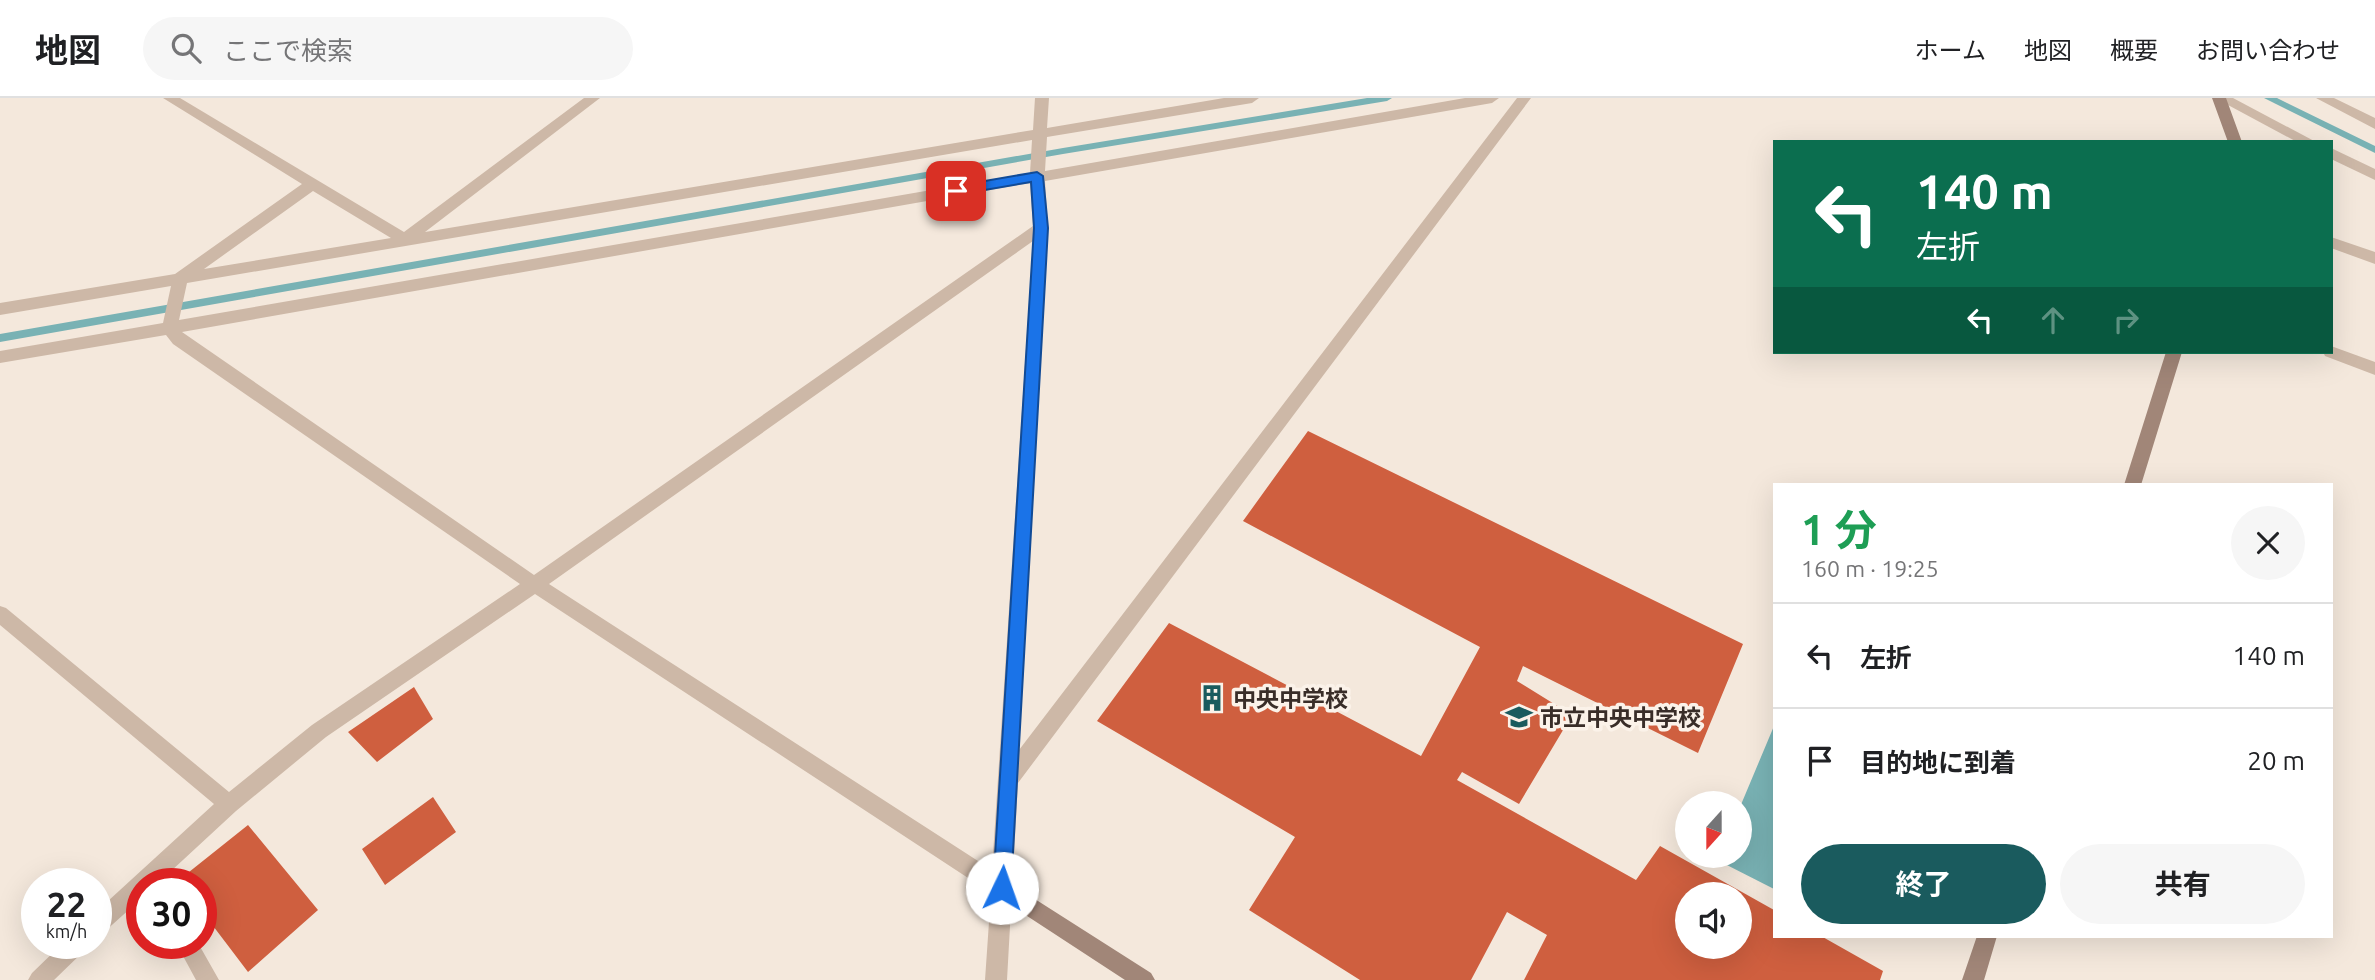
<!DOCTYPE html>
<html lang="ja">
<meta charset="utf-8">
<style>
:root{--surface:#fff;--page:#f6f6f6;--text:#202124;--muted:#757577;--line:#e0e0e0;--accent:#1a5b5e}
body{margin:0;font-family:Ubuntu,"Noto Sans JP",sans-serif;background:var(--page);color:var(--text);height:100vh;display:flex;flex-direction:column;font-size:26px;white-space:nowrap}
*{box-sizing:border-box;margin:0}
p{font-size:23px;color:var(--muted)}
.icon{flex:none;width:38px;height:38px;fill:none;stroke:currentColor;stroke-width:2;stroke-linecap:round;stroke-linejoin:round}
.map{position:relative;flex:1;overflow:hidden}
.side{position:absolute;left:1773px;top:385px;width:560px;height:455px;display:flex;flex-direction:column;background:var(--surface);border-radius:0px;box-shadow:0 7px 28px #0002}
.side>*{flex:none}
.guide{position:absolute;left:1773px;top:42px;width:560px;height:214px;border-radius:0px;box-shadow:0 7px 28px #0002;background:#0b6e4f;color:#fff;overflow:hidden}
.needle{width:46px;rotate:201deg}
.controls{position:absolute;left:1675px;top:693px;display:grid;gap:14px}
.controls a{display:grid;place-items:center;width:77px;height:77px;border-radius:50%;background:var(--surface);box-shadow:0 7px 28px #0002;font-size:35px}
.speed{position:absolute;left:21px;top:770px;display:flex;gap:14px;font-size:35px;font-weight:700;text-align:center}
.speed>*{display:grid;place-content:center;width:91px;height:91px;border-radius:50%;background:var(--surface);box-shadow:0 7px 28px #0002;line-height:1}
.speed small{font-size:18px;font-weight:400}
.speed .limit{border:10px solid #d22;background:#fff;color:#111}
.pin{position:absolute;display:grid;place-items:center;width:60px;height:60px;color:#fff;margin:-30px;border-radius:14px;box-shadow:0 4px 10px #0006}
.me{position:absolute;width:77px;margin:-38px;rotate:3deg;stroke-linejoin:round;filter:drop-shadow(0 0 5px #0008)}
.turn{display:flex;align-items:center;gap:24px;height:147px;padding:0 28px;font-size:32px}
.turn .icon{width:91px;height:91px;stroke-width:2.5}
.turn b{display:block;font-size:49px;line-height:60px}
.lanes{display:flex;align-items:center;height:66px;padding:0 28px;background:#0003;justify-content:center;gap:35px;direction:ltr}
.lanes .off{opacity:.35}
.round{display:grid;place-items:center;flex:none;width:74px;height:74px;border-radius:37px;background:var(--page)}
.headline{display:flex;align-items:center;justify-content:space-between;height:119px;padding:0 28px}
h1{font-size:42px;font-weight:700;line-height:52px;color:#1e9e55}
.primary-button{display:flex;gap:14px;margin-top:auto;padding:14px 28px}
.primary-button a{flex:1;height:80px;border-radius:42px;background:var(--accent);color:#fff;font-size:28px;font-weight:700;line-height:80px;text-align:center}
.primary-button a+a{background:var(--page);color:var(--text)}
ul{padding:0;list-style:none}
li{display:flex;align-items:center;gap:21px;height:105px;padding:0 28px;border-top:2px solid var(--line)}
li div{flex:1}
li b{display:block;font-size:26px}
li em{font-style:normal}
header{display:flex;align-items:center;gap:42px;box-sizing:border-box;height:98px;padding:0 35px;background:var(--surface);border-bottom:2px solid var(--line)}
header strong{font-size:33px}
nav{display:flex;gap:38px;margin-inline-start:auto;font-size:24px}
.search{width:490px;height:63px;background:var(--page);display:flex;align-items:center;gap:18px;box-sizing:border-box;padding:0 24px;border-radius:38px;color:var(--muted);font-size:26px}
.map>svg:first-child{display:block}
.water{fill:#79b2b4}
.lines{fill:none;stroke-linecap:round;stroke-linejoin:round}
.stream{fill:#79b2b4;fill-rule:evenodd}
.building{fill:#cf5f3f;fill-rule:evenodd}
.street{fill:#cdb8a7;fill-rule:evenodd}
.secondary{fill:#a18678;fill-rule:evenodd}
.route{fill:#1a73e8;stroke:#114b97;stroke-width:2}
.labels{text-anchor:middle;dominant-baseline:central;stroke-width:7;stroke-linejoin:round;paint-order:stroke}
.poi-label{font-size:23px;font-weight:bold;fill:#392d28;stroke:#fbf2e9;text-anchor:start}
</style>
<header>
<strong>地図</strong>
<div class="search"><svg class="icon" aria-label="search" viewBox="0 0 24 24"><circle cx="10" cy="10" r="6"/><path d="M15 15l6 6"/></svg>ここで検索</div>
<nav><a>ホーム</a><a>地図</a><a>概要</a><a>お問い合わせ</a></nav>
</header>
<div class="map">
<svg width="2375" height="882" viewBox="0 0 2375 882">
<rect width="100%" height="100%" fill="#f4e8dc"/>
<!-- water -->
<path class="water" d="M1774 628V791L1717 762 1719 758H1740V709Z"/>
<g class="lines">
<!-- stream -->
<path class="stream" d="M1367 0H1392L1387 3 1063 56 0 244V236L1063 50Z
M2264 0H2277L2375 48V55Z"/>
</g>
<!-- building -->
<path class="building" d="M1308 333 1743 546 1698 655 1523 568 1517 583 1572 617 1519 706 1462 674 1457 682 1636 782 1660 748 1774 812V838H1821L1883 873 1880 882H1524L1547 837 1507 814 1471 882H1360L1249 812 1295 739 1097 623 1169 525 1421 658 1480 549 1243 423ZM1687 796H1740V849H1687Z
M414 589 433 621 377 664 348 634Z
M433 699 456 734 385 787 362 751Z
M248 727 318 812 248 874 201 812V786H182L179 782Z"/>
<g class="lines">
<!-- street -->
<path class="street" d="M163 0H180L404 134 584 0H600L425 134 1033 32 1035 0H1049L1047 30 1224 0H1259L1252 5 1047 39 1045 73 1465 0H1499L1492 5 1045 83 1048 130 1019 652 1517 0H1531L1018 685 1007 882H985L991 795 535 496 326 639 236 713 157 786H142V800L103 835 96 838V814L214 706 0 527V508L6 510 229 694 312 627 520 486 173 246 166 237 0 265V253L163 225 171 188 0 217V205L175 176 302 86ZM1032 42 1030 75 179 222 187 185ZM1030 85 1033 128 534 477 182 234ZM313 93 391 140 204 171ZM1033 143 992 772 549 486Z
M2215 0H2233L2316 44H2297Z
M2316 0H2334L2375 20V31Z
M2331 50 2375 71V82L2331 61Z
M2331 139 2375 154V166L2331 150Z
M2331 248 2375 264V277L2325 258 2323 254H2331Z
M63 845H88L85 852 54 882H28L32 875Z
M176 845H198L219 882H196Z"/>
<!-- secondary -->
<path class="secondary" d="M2212 0H2226L2242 44H2228Z
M2166 254H2182L2141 387H2124Z
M1002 780 1151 875 1155 882H1125L995 797 992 790 995 783Z
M1977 838H1997L1984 882H1962Z"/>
</g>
<!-- route -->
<path class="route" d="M1037 74 1043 78 1048 130 1011 790 1008 797 1002 799 995 797 993 790 1034 130 1031 84 956 97 949 93 956 88Z"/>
<!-- icons -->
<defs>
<symbol id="building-bare" viewBox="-9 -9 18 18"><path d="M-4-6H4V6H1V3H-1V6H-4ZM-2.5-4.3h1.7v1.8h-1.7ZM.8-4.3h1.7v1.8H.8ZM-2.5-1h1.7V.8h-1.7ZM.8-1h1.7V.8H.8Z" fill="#1a5b5e" stroke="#fbf2e9" stroke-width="2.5" paint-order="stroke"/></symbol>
<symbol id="school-bare" viewBox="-9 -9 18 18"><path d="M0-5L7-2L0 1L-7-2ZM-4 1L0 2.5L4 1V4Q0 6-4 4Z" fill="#1a5b5e" stroke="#fbf2e9" stroke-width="2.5" paint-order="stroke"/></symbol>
</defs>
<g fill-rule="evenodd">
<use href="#building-bare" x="1193" y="581" width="38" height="38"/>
<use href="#school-bare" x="1500" y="600" width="38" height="38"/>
</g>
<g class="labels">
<!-- poi labels -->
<g class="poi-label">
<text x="1233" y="600">中央中学校</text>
<text x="1540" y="619">市立中央中学校</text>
</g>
</g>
</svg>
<div class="controls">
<a><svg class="needle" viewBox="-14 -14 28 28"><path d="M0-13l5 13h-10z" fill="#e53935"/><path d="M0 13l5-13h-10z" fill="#757577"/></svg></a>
<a><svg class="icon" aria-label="sound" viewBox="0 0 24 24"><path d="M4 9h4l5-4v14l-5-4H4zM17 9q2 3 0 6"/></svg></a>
</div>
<div class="speed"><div>22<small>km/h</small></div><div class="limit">30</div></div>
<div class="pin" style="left:956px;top:93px;background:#d93025"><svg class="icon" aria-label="arrive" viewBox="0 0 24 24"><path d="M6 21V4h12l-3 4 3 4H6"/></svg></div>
<svg class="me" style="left:1002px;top:790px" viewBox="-20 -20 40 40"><circle r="19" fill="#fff"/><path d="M0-13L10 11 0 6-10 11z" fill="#1a73e8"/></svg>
<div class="guide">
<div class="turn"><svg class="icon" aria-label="left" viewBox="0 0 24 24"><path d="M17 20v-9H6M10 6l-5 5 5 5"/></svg><div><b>140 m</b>左折</div></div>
<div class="lanes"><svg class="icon" aria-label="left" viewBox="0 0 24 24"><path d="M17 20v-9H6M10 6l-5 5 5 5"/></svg><svg class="icon off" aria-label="ahead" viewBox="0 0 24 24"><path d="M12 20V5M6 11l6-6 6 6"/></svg><svg class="icon off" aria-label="right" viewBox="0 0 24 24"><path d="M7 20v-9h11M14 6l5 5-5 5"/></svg></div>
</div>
<section class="side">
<div class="headline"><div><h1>1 分</h1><p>160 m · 19:25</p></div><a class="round"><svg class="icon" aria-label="close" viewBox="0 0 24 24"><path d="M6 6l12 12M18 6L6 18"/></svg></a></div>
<ul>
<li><svg class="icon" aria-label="left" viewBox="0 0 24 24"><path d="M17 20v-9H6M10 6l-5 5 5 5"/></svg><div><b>左折</b></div><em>140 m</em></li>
<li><svg class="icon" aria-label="arrive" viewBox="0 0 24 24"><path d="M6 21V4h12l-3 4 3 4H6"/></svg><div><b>目的地に到着</b></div><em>20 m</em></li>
</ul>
<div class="primary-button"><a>終了</a><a>共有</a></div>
</section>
</div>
